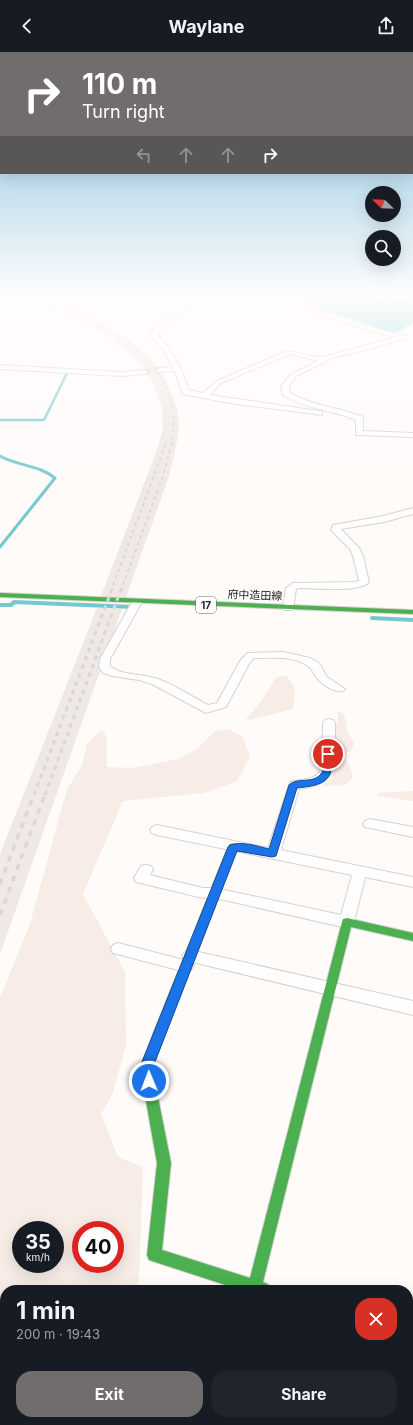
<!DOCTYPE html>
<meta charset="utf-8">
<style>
:root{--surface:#171b24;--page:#20242c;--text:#f1f3f6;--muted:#9ea1a6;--accent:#706d6c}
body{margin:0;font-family:Inter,"Noto Sans JP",sans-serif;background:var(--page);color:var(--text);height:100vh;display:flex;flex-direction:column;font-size:15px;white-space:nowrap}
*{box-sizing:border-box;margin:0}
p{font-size:13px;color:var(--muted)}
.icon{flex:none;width:22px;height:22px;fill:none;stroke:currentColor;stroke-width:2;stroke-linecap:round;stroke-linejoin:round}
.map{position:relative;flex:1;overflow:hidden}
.side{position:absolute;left:0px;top:1233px;width:413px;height:140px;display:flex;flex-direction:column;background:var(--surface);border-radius:16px 16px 0 0;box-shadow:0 4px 16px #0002}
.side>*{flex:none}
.banner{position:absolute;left:0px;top:0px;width:413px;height:122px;box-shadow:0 4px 16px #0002;background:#706d6c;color:#fff;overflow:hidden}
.needle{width:26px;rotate:293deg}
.tools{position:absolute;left:365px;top:134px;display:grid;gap:8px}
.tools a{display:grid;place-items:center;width:36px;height:36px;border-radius:50%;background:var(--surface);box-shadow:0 4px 16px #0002;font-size:20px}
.speed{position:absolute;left:12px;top:1169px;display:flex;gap:8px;font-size:20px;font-weight:700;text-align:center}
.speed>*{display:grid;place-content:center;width:52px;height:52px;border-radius:50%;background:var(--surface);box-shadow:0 4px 16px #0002;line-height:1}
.speed small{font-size:10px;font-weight:400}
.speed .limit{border:6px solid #d22;background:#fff;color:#111}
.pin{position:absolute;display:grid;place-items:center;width:34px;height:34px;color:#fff;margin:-17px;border:2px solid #fff;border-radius:50%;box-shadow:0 1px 4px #0007}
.me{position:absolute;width:44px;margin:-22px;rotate:359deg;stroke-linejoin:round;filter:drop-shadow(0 0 3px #0008)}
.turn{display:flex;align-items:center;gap:14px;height:84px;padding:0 16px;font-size:18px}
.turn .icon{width:52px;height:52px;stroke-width:2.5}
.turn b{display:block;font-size:28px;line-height:34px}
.lanes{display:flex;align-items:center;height:38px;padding:0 16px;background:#0003;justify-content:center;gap:20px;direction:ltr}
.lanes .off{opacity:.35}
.round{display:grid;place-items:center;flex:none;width:42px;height:42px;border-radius:16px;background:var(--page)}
.summary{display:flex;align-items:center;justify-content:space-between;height:68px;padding:0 16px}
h1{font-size:24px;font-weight:700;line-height:30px}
.button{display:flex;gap:8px;margin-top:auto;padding:8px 16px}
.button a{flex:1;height:46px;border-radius:16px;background:var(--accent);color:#fff;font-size:16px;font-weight:700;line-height:46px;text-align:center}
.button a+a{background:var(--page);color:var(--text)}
header{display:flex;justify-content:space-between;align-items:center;height:52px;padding:0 16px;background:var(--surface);font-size:18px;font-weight:700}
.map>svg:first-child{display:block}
.built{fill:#f0e8e4}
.green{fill:#f7ece6;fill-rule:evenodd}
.water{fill:#76c8cf}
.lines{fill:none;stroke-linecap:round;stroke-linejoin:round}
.stream-far2{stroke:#76c8cf;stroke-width:2.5}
.stream-far1{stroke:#76c8cf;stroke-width:3}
.stream{stroke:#76c8cf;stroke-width:4}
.street-tunnel{stroke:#dddad8;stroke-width:6;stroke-dasharray:6 3.5;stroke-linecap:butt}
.street-casing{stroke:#d5d2d0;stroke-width:2}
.fast-casing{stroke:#d5d2d0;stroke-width:2}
.slow-casing{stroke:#d5d2d0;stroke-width:2}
.street{fill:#fffefe;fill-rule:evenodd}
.fast{fill:#4caf50;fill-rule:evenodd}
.slow{fill:#ffc107;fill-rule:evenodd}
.rail-far3{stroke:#d9d8d8;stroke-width:1.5;stroke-dasharray:3 3;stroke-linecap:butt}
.rail-far2{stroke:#d9d8d8;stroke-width:2;stroke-dasharray:3.5 3.5;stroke-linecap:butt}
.rail-far1{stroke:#d9d8d8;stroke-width:3;stroke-dasharray:4.5 4.5;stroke-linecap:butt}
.rail{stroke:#d9d8d8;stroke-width:3.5;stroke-dasharray:6 6;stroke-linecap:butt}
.route{fill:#1a73e8;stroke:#114b97}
.labels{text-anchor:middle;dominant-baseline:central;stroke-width:3.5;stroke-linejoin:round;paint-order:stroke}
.shield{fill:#fff;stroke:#656463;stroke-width:1}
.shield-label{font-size:10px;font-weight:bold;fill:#232120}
.street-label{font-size:11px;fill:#232120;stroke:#fff}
</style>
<header><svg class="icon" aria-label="back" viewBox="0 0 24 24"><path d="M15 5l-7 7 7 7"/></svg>Waylane<svg class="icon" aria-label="share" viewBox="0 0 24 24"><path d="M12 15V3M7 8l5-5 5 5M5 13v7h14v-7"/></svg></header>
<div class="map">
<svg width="413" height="1373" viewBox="0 0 413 1373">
<rect width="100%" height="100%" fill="#fefbf9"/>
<!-- built -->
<path class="built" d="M24 246H41L56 250 81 260 120 282 153 309 164 325 177 355 179 377 175 399 169 424 126 545 101 544 157 398 163 377 162 356 158 343 151 327 140 311 109 285 72 263Z
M97 556 122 557 0 902V802Z"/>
<!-- green -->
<path class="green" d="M267 246H278L389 284 314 264Z
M371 246H413V249L383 250 372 247Z
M287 624 295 636 293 657 245 669 260 651 276 625Z
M338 659 344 662 348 680 354 691 351 699 345 701 343 707 349 712 353 725 345 733 322 734 330 727 334 719 335 675 338 669Z
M102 677 107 686V715L133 716 179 707 198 696 215 679 228 677 243 685 250 705 237 729 204 741 123 749 83 842 125 920 126 994 112 1043 101 1062 118 1105 143 1115 139 1228 134 1238H5V1368H105L104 1373H0V946L30 872 67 737 82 714 87 692ZM21 1178H55V1212H21ZM81 1178H115V1212H81Z
M413 739V749L377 744 379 741Z"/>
<!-- water -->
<path class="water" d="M291 246H368C378 254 397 250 410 250L413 251V271L395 281 386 279Z"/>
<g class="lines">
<!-- stream-far2 -->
<path class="stream-far2" d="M0 368H44L68 319"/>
<!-- stream-far1 -->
<path class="stream-far1" d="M0 404C18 414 39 413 55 426L0 495"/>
<!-- stream -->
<path class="stream" d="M0 553H11L14 550 133 555
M372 566 413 568"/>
<!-- street-tunnel -->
<path class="street-tunnel" d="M145 320 159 318"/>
<defs>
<path id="street" d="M185 246H191L189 249 198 253 173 264 157 282C173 299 182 317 189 338L203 341 217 329 287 299 318 305 327 304 396 285 369 279 278 246H286L373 276 406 284V286L370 297 335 305 296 324 289 334V340C311 354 339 355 363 365V379L413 381V385L356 383V368C332 358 305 357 283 343L281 334 292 322 318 309 290 302 221 331 210 343 319 359H322V363L230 351 183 342 175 319 159 320 156 318 159 316 173 315 163 297 150 282 169 262 190 253 183 250Z
M0 313 121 320 145 318 148 320 145 322 121 324 0 317Z
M413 456V462L384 470 341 477 359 496 363 504 369 530C360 541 313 536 298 536L296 537 293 556 292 558H284L283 556 286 536 293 531 355 530 359 529 353 504 350 497 331 478 333 473 383 464Z
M137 547 142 550 110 607V614C119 623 144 622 158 627 175 633 191 644 208 653L217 651 240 609 247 601 283 600 310 606 319 611 327 625 345 637 343 639C335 641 322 633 317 626 314 622 312 617 308 614 293 603 272 606 254 606L250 610 226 655 206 661 152 632 139 628 112 624 103 621 99 615 100 607 132 550Z
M329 667 333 668 335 671C334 707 344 732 299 737L281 798 413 825V835L365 825 354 870 352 874 347 876 215 846H203L136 830 134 826 141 814 146 813 151 814 153 818 150 823 203 836H215L341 863 352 823 157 783 152 781 150 778 152 775 157 773 268 796 290 730C302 727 314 729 322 717L323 671 325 668Z
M370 767 413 775V785L365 775 363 772 365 769Z
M118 891 184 908 182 904 185 900 190 898 413 949V963L192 910 194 914 191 918 186 920 113 901 111 897 113 893Z
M408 1271 413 1272V1292L408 1291Z
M210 1368H232L231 1373H209Z
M267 1368H303L305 1373H269Z"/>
<path id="fast" d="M0 541 413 558V562L0 545Z
M347 866 413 881V889L351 875 263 1230 269 1233 271 1238H241L149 1208 147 1203 157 1111 140 1015 155 978 159 977 163 978 165 982 152 1015 171 1111 162 1198 250 1226 342 870 343 867Z"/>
<path id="slow" d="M233 791 237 792 238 795 165 982 163 986 159 987 155 986 153 982 228 795 229 792Z"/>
</defs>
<!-- street casing -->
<use href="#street" class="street-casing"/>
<!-- fast casing -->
<use href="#fast" class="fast-casing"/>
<!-- slow casing -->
<use href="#slow" class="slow-casing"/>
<!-- street -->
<use href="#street" class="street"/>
<!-- fast -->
<use href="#fast" class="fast"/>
<!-- slow -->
<use href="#slow" class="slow"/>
<!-- rail-far3 -->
<path class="rail-far3" d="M36 246C92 265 174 300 174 371"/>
<!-- rail-far2 -->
<path class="rail-far2" d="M113 533 166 391
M123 533 163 424 172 390 174 370"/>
<!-- rail-far1 -->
<path class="rail-far1" d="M34 743 114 532
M45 743 123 532"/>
<!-- rail -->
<path class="rail" d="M0 832 34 742
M0 863 45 742"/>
</g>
<!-- sky -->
<linearGradient id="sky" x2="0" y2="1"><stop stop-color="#7abcde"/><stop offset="0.56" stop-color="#fffdfc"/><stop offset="1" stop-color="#fffdfc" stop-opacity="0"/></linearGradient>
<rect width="413" height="438" fill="url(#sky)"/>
<!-- route -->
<path class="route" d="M328 699 333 702C333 730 324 733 297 736L276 804 272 805 237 799 153 1015 155 1029 153 1033 149 1034 144 1033 140 1015 228 795 230 793C242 789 257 794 269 797L289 733C297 724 317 734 323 718 325 714 324 707 324 702Z"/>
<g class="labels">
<!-- shield labels -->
<rect class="shield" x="196" y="545" width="20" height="16" rx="3"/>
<g class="shield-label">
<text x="206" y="553">17</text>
</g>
<!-- street labels -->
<g class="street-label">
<text transform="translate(255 543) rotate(2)">府中造田線</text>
</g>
</g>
</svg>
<div class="tools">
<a><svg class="needle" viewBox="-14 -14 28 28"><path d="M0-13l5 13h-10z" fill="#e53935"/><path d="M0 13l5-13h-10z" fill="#9ea1a6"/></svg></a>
<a><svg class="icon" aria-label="search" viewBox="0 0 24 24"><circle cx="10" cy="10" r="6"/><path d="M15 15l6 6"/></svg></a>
</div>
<div class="speed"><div>35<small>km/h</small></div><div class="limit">40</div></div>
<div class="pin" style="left:328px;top:702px;background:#d93025"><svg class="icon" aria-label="arrive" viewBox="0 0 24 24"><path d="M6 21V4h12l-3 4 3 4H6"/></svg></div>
<svg class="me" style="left:149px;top:1029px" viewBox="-20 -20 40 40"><circle r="17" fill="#1a73e8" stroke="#fff" stroke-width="3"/><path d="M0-11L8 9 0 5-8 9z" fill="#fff"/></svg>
<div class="banner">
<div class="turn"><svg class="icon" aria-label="right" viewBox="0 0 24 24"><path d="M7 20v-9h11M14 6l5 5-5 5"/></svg><div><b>110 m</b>Turn right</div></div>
<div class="lanes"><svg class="icon off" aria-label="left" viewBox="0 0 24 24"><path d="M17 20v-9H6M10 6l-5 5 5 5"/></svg><svg class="icon off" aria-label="ahead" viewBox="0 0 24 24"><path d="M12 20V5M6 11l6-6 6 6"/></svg><svg class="icon off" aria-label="ahead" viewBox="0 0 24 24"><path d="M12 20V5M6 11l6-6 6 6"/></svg><svg class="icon" aria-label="right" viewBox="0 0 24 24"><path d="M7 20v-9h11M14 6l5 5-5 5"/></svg></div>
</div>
<section class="side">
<div class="summary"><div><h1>1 min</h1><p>200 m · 19:43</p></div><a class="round" style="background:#d93025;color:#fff"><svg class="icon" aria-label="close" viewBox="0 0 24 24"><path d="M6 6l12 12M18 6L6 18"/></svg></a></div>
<div class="button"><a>Exit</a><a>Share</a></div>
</section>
</div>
